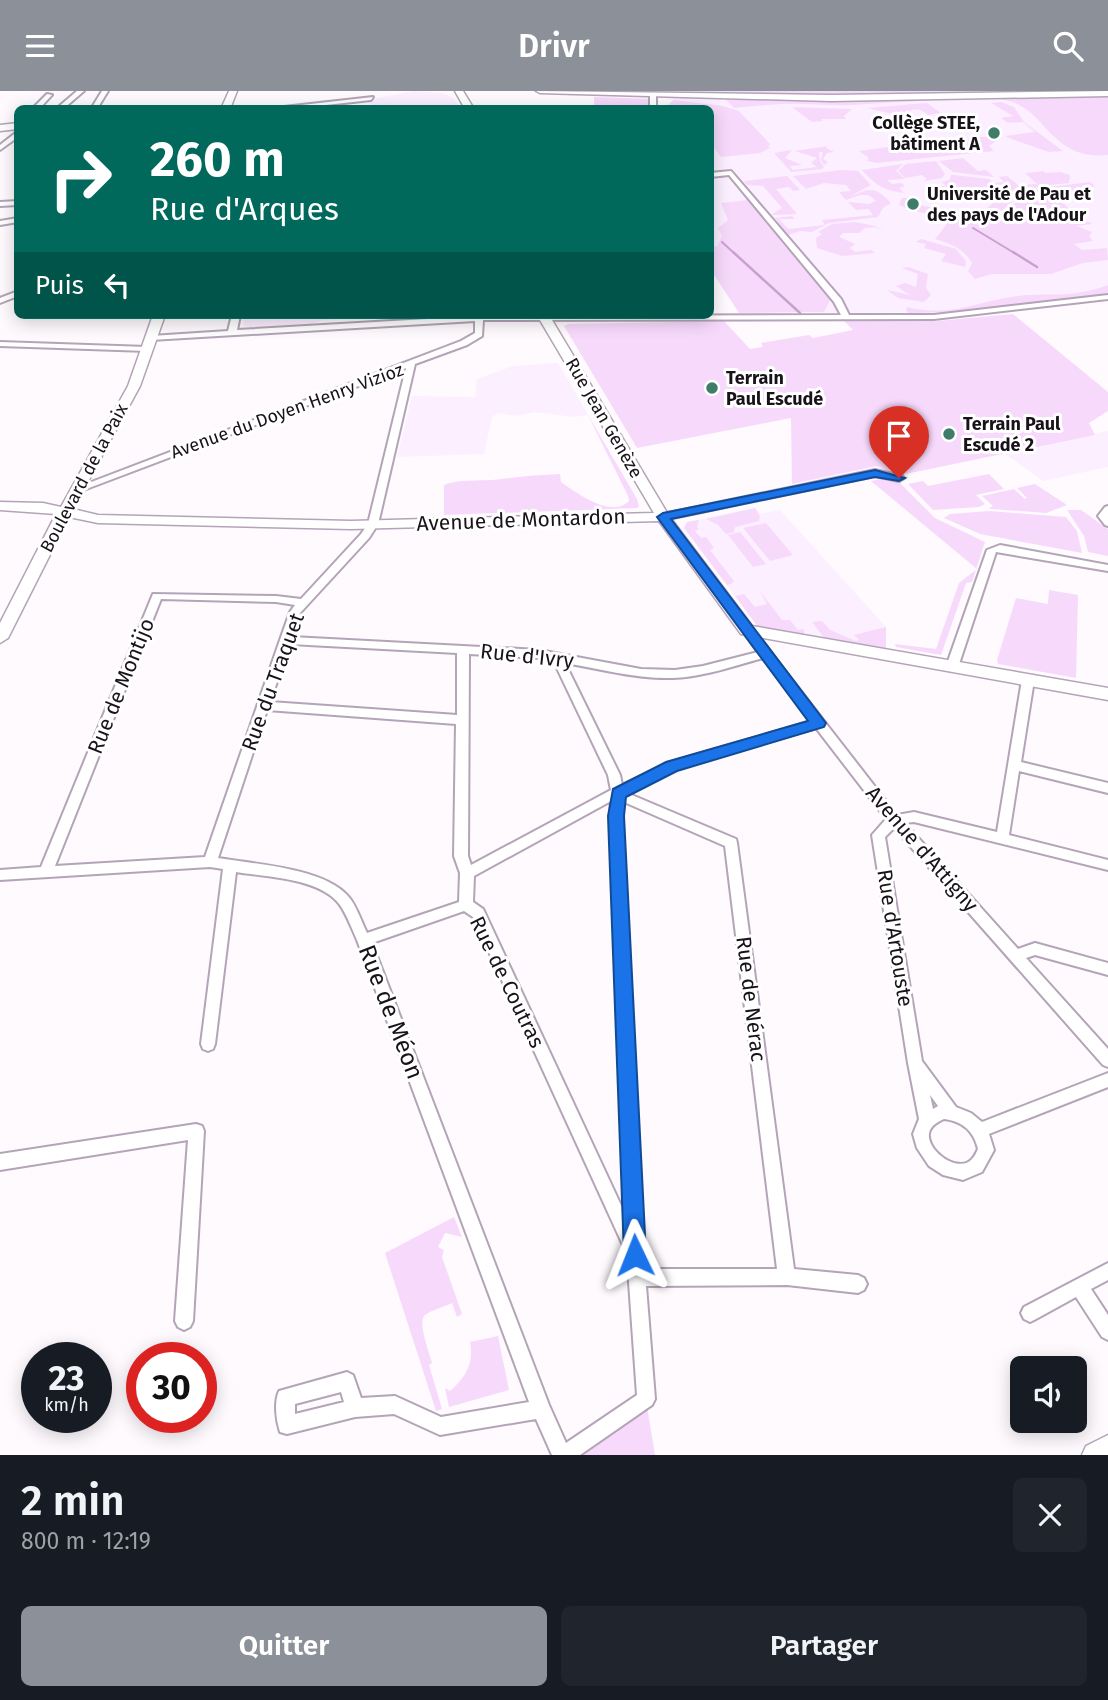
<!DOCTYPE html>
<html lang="fr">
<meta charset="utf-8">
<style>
:root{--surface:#171b24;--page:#20242c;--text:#f1f3f6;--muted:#9ea1a6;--accent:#8c9099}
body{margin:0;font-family:"Fira Sans",sans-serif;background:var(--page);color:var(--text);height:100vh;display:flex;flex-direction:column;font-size:26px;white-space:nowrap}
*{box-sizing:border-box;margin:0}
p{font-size:23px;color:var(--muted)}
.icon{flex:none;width:38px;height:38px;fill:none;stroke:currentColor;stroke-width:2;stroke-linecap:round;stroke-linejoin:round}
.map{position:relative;height:1364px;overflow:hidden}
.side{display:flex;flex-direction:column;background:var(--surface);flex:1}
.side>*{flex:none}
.banner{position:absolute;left:14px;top:14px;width:700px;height:214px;border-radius:10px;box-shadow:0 4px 18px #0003;background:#00695c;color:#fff;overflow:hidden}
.tools{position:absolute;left:1010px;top:1265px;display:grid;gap:14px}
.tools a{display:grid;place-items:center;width:77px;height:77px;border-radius:10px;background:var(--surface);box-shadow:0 4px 18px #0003;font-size:35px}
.speed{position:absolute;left:21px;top:1251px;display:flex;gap:14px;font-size:35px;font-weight:700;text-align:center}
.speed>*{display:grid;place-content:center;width:91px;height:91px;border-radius:50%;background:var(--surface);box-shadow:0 4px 18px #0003;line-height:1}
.speed small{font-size:18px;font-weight:400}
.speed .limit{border:10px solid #d22;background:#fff;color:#111}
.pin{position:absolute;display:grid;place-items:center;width:60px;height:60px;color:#fff;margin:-72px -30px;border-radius:50% 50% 50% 0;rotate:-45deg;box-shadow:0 0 7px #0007}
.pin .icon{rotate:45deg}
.me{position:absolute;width:77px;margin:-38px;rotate:358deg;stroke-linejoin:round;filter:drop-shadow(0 0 5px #0008)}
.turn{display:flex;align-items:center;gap:24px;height:147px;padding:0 21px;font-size:32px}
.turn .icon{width:91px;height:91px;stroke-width:2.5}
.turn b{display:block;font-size:49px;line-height:60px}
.then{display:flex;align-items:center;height:66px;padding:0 21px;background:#0003;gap:14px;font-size:26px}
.round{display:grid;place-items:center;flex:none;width:74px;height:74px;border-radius:10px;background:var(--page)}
.headline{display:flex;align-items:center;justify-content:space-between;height:119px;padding:0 21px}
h1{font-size:42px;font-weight:600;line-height:52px}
.cta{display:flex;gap:14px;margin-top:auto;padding:14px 21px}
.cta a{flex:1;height:80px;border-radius:10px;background:var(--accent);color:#fff;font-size:28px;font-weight:600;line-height:80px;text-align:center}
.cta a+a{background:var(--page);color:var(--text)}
header{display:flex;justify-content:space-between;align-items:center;height:91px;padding:0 21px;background:var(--accent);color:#fff;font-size:32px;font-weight:600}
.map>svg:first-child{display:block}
.built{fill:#fcefff}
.green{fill:#f7d9fc}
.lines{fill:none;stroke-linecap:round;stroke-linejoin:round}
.stream-far1{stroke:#c9a1d0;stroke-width:2}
.stream{stroke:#c9a1d0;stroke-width:2.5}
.street-casing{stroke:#b4a4b7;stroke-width:4}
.secondary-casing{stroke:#b4a4b7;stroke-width:3}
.street{fill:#fff;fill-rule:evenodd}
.secondary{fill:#fff;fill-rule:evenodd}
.route{fill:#1a73e8;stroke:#114b97;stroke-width:2}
.poi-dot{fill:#3f7d6a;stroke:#fff;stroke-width:2.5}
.labels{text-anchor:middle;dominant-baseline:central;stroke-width:6;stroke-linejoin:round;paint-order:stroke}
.far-poi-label{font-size:18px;font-weight:bold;fill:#181219;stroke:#fff;text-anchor:start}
.far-street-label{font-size:18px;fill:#181219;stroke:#fff}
.street-label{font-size:21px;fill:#181219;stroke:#fff}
.near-street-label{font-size:24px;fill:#181219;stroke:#fff}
</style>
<header><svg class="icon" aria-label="menu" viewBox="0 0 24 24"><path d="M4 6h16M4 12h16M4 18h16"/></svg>Drivr<svg class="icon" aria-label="search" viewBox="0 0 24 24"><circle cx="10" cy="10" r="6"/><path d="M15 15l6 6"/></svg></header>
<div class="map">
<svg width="1108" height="1364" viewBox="0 0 1108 1364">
<rect width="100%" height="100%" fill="#fefafe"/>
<!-- built -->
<path class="built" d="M415 0 442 2 453 7 460 17H374L366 9Z
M1108 4V203L951 221 813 222 711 170 710 18H664L674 7 843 8Z
M245 224H490L382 230 369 226 323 229 308 235 251 238 243 234Z
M558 272 588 324 574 326 536 321 515 325 498 322 492 326 484 363 397 366 412 305 475 306 477 288 513 275Z
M1108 340V376L1043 390 1004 362Z
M755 417 760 423 780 419 886 536V560L758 536 684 437 687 431Z"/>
<!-- green -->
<path class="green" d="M622 0H1052L836 4Z
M1108 4V64C1049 70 1046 16 1005 9 991 6 977 8 963 8 925 9 888 12 851 14 835 15 819 13 803 13 780 12 757 15 734 17L724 7 897 9Z
M594 6 652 8 653 17H594Z
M674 9 723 15 739 20 770 53 768 56 770 57 760 62 721 66 711 53 710 18 665 17Z
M1001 11 1014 16 1024 31 1063 60 1049 61 1009 47 1005 45 1035 41 1023 31 1008 32 1001 27 1013 25 991 12Z
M927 12 941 22 928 24C920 17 915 18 907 20L911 23 900 20 897 24 867 17Z
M792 16 852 18 844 25 846 28H821L823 30 812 31Z
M980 46H990L996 50 989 55 994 60 877 72 867 70 869 67 859 60 903 54 909 57 912 55 911 53 948 50 954 52 956 49Z
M828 55 826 57 834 61 827 62 823 68 828 71 824 74 821 69 823 61H819L820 70 824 76 822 78 791 81 774 62 792 59 785 67 802 74 790 75 793 79 817 76 811 72 817 67 795 60Z
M963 67 978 80 986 79 994 86 953 81 939 70Z
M936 70 945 83 942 87 924 90 927 88 922 84 905 87 898 80 906 73Z
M903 73 896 80 905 88 887 89 892 93 901 92 905 95 899 97 904 102C886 99 878 97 862 79Z
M841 79 858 80 871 94 847 107C869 98 873 93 891 112L883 117 878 126 829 132 812 141 800 140 788 144 775 127 792 125 795 128H779L788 138 825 134 822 129 873 124 868 118 856 119 848 111 869 113 876 110C867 99 857 105 846 109L839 101 851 100 846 94 824 92 806 98 793 85Z
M1045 80 1044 82 1060 81 1070 84 1069 92C1049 94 1031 94 1014 108 1008 113 1005 119 998 122 972 134 924 125 899 114L902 107 917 106 912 109C923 118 936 115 949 119L944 123C961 124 985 125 995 109L977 107 966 110 973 106C959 93 945 104 929 99L934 98 932 96 946 95 942 91 938 92 950 89 951 84H954L989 88 994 92 1004 91 999 86 1007 85 1018 94 1037 93 1025 82Z
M787 85 800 99 793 100 789 96 776 98 797 123 771 124 782 117 763 95 747 94 744 90Z
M1090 91 1095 95 1079 98 1088 105 1058 108 1070 118 1061 119 1072 128 1003 123 1020 108 1040 97Z
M748 109 830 209 824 221 739 222 711 179V154L717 156 722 145 718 137 728 129 721 112Z
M1001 124 1089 131 1092 133 1077 135 1092 141 1089 145 1093 150 1074 153 1082 159 1107 157 1108 169 1083 172 1051 183H992L975 188 968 180 972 172C963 157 951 153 935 148L950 129 976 130Z
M855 131 875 135 884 140 875 136 865 137 859 142H843L839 146 855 153 850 157 855 161 871 159 875 162 842 165 817 157 816 147 822 143 818 141 832 133Z
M921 148 956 158 966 170 965 176 941 170 946 163 924 157 926 153 916 151Z
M908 176 928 183 926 197 931 204 924 211 898 207 887 199 910 204 896 195 905 192 916 196 918 183 902 177Z
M1108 194V203L957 221 908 222 906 219 907 216C951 227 977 210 1018 205 1055 201 1070 208 1108 194Z
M1013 223 1108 301V320L1089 332 1095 344 896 385 877 375 792 393 791 327 637 357 564 235 568 233 724 230 750 258 763 256 761 252 809 244 813 247 853 239 844 230H937Z
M588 324 637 408 639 415 637 417 444 424V394C460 388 476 390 493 389 516 386 537 384 560 383L561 391C577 402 611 428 629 410L628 405Z
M989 383 1004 398 976 404 985 413 979 416 933 419 908 393 923 390 928 395Z
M880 386 896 388 935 427 985 451 972 491 966 492 941 564 896 556 895 553 936 558 959 492 977 478 871 390 881 388Z
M1035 393 1067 414 1046 422 992 418 989 417 993 415 982 405 1014 398 1025 408 1027 407 1017 397Z
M755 417 760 425 759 430 735 436 734 441 726 443 718 434 706 428Z
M1067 419H1081L1108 438V465L1088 461 1084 445Z
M989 420 1066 426 1077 440 1082 462 980 443 944 427 950 423Z
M699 429 697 436 699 438 695 440 701 447 706 446 714 457 710 459 734 490 731 493 727 494 684 437 687 431Z
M766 432 793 464 770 470 743 437Z
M740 441 766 473 753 476 728 444Z
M1049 499 1078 504 1076 587 998 573 997 569 1016 507 1048 513Z
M760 500 782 529H790L798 539 804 538V544L758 536 735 505 744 503 755 516 767 513Z
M822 530 830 539 856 550 859 549 854 544 886 536V560L825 548 812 531Z
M454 1126 462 1146 445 1142 438 1156 444 1159 442 1166 462 1223 457 1226 452 1212C444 1216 432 1219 425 1224 417 1231 429 1260 432 1272L429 1274 442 1318 436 1320 385 1162Z
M498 1245 509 1299 449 1316 445 1297 450 1300C466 1286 474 1272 470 1251Z
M646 1309 655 1364H576Z"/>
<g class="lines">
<!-- stream-far1 -->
<path class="stream-far1" d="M973 137 1016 163
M722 151 735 163"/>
<!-- stream -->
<path class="stream" d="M733 161 800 222
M1013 161 1037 176"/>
<defs>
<path id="street" d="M77 0H84L63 18H56Z
M102 0H108L97 18H91Z
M653 2 656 4V18H650V4Z
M47 3 52 4 39 18H32Z
M373 6 371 9 290 18H266Z
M18 40V46L0 59V54Z
M731 80 841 208 849 224H934L1108 204V208L934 228 483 229 482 245 467 254 415 273 378 433 369 447 300 522 292 546 539 559 641 578 675 579 703 575 758 561 742 539 747 535 751 536 897 724 914 721 997 741 1022 589 1024 586H1032L1034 589 1021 671 1108 692V702L1019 680 1009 744 1108 769V779L914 731 905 732 1018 858 1035 852 1108 872V884L1035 864 1026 867 1108 958V976L1103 974 894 737 885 746 922 970 956 1016 971 1022 982 1031 1108 982V996L989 1043 994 1059 982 1081 963 1089 943 1084 929 1075 917 1057 913 1043 919 1028 908 972 872 744 886 728 816 637 676 678 627 702 736 748 737 752 794 1178 858 1184 864 1187 867 1193 864 1199 858 1202 787 1194 646 1195 655 1308 652 1314 580 1364H552L536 1328 440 1344 394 1323 355 1326 287 1343 280 1341C276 1329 274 1311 279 1300L347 1281 353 1284 361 1307 395 1305 441 1326 529 1311 357 849C352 838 347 824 340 814 321 787 266 786 236 781L215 953 213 958 208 960 203 958 201 953 223 778 210 776 0 789V779L41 776 153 503 276 505 301 508 361 443 368 433 406 277 81 400 78 401 73 398 461 250 475 242V230L151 249 147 247 151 245 228 240 232 224H240L237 239 479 225 841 224 834 211 729 84 710 86V82ZM161 508 276 511 295 514 290 521 280 549 205 766 55 775ZM290 553 457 562V624L270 611ZM469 563 539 567 553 569 608 684 611 699 471 774 468 765ZM763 567 811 630 668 672 622 694 620 684 565 572C601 578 636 588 673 587 703 586 734 575 763 567ZM267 619 456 633 454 765 460 782 459 811 367 842C361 830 356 813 347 804 322 777 254 773 218 767ZM611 710 610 725 625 1123 485 822 483 818 473 811 474 785ZM624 711 725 755 777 1178H645L622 725ZM464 820 473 826 627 1163 637 1304 566 1352 549 1314 372 852ZM930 1004 938 1015 933 1018ZM944 1028C962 1030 974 1040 978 1058 976 1062 975 1065 972 1068 958 1084 922 1057 930 1039 933 1033 938 1031 944 1028ZM341 1301 344 1311 295 1323V1313Z
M18 110V114L0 115V111Z
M18 127V131L0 134V130Z
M18 200V205L0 212V207Z
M0 251 147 256 151 258 147 260 0 255Z
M875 379 902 385 904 387 899 390 875 385 663 429 658 426 663 423Z
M1108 415V435L1105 434 1098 425 1105 416Z
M1000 454 1108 474V480L996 461 958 576 952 580 948 579 946 576 987 459Z
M196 1033 202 1035 204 1040 193 1230 190 1236 184 1239 178 1236 175 1230 188 1049 0 1079V1063Z
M1108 1172V1189L1091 1198 1108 1224V1249L1102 1246 1076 1206 1036 1228 1030 1231 1024 1228 1021 1222 1024 1216Z"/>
<path id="secondary" d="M229 0H237L230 18H221Z
M455 0H463L474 18H465Z
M536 0 831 4 1108 0V5L831 10 540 2Z
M18 32V38L0 40V34Z
M153 224H165L140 295 73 418 98 424 351 430 654 422 537 224H549L669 425 752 535 1108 597V609L741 543 659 430 351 438 98 432 69 426 8 547 0 552V532L56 423 0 419V411L43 412 61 416 128 295Z
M1108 1344V1364H1082L1086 1355Z"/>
</defs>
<!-- street casing -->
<use href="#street" class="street-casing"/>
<!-- secondary casing -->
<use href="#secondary" class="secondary-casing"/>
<!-- street -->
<use href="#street" class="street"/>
<!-- secondary -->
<use href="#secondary" class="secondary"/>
</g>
<!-- route -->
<path class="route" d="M875 379 905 387 899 390 875 386 671 428 826 632 824 636 677 680 626 706 624 725 646 1164 643 1172 635 1175 627 1172 624 1164 608 725 613 698 666 671 808 630 657 426 663 422Z"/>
<!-- markers -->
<g class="poi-dot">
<circle cx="994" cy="42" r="7"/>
<circle cx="913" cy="113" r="7"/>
<circle cx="712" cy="297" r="7"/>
<circle cx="949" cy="343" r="7"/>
</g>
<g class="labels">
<!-- far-poi labels -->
<g class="far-poi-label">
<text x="980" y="32" text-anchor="end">Collège STEE,<tspan x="980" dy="21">bâtiment A</tspan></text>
<text x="927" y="103">Université de Pau et<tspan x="927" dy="21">des pays de l'Adour</tspan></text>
<text x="726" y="287">Terrain<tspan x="726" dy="21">Paul Escudé</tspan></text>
<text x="963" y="333">Terrain Paul<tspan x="963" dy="21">Escudé 2</tspan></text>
</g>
<!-- far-street labels -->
<g class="far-street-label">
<text transform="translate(287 320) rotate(-20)">Avenue du Doyen Henry Vizioz</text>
<text transform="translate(604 327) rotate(60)">Rue Jean Genèze</text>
<text transform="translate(84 387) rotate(-62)">Boulevard de la Paix</text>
</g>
<!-- street labels -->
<g class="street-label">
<text transform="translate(521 429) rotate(-2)">Avenue de Montardon</text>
<text transform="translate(527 565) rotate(6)">Rue d'Ivry</text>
<text transform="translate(273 591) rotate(-70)">Rue du Traquet</text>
<text transform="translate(121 595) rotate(-68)">Rue de Montijo</text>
<text transform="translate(922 758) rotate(49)">Avenue d'Attigny</text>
<text transform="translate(895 847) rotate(81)">Rue d'Artouste</text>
<text transform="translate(507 891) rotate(64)">Rue de Coutras</text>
<text transform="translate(751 908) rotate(83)">Rue de Nérac</text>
</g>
<!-- near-street labels -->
<g class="near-street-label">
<text transform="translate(391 921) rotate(69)">Rue de Méon</text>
</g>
</g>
</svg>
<div class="tools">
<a><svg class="icon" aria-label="sound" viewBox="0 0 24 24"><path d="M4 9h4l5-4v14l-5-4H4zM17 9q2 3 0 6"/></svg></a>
</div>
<div class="speed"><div>23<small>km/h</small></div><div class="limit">30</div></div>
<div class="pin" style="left:899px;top:387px;background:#d93025"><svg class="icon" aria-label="arrive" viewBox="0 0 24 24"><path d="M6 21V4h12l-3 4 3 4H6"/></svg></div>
<svg class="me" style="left:635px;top:1164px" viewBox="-20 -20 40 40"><path d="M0-17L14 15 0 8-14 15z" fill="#1a73e8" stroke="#fff" stroke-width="4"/></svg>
<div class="banner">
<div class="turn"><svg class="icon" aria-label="right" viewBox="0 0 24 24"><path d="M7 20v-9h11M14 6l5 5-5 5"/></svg><div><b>260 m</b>Rue d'Arques</div></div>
<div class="then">Puis<svg class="icon" aria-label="left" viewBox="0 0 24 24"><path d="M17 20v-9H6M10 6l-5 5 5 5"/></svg></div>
</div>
</div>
<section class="side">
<div class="headline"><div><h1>2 min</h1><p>800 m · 12:19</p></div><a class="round"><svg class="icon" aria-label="close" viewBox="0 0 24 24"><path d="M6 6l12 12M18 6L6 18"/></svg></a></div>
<div class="cta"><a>Quitter</a><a>Partager</a></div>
</section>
